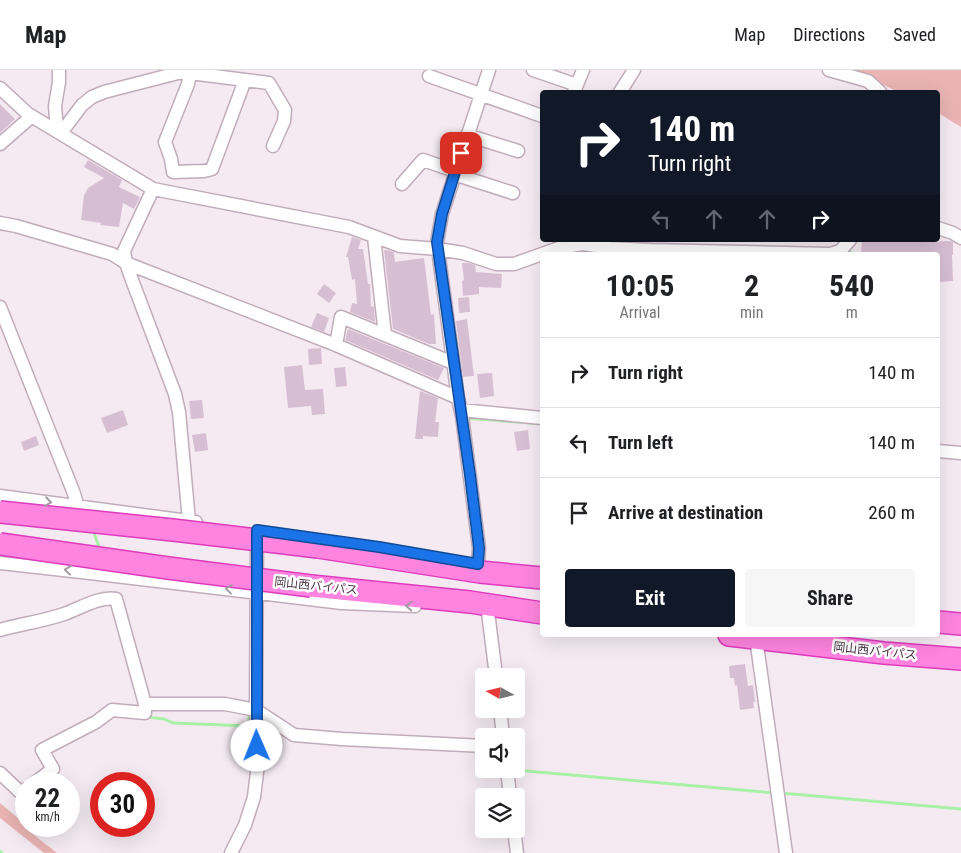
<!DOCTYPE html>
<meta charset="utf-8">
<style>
:root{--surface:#fff;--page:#f6f6f6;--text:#202124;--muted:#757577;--line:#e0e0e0;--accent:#111827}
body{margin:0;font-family:"Roboto Condensed","Noto Sans JP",sans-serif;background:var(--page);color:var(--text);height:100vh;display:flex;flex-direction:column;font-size:19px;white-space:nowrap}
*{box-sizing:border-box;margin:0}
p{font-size:16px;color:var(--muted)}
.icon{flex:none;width:28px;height:28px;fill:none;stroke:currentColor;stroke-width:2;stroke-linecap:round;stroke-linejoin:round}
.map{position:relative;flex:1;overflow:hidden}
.sheet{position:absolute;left:540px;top:182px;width:400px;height:385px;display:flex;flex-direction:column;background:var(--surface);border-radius:5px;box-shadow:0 5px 20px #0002}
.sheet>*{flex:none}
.banner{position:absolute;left:540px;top:20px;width:400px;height:152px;border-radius:5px;box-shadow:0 5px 20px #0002;background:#111827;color:#fff;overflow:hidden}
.needle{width:32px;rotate:278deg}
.tools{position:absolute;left:475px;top:598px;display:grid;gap:10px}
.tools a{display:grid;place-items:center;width:50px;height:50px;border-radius:5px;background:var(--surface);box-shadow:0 5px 20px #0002;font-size:25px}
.speed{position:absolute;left:15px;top:702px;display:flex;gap:10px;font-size:25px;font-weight:700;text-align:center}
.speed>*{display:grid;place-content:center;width:65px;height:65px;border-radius:50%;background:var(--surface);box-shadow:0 5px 20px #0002;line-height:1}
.speed small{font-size:12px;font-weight:400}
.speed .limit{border:8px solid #d22;background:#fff;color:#111}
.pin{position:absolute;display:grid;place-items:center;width:42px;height:42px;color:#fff;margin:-21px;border-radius:10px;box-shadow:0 2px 8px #0006}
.me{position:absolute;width:55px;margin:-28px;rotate:359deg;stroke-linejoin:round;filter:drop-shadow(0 0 4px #0008)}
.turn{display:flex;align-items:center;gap:18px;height:105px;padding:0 25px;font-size:22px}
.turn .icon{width:65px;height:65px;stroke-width:2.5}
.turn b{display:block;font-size:35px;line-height:42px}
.lanes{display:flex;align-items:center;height:48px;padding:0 25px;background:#0003;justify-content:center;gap:25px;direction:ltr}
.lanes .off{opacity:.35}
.eta{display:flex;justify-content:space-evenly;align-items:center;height:85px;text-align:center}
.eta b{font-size:30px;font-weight:700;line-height:35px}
.cta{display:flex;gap:10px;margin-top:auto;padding:10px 25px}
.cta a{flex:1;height:58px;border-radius:5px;background:var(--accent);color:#fff;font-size:20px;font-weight:700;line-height:58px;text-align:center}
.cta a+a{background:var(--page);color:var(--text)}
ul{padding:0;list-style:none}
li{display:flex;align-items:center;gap:15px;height:70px;padding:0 25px;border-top:1px solid var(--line)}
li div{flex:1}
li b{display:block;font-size:19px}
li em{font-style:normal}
header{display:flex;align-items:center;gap:30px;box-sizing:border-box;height:70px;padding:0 25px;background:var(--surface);border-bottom:1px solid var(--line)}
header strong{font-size:24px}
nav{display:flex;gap:28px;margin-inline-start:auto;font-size:18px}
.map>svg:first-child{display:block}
.green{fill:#e9b4b3}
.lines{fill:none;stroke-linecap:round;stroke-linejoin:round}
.stream{stroke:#a9f1a7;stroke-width:3}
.building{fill:#d7bfd3}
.minor-casing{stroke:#c1acbc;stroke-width:15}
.trunk-casing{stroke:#de3bbd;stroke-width:24}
.minor{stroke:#fff;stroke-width:12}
.trunk{stroke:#fe84df;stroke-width:21}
.trunk-bridge-casing{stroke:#de3bbd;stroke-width:24;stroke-linecap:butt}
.trunk-bridge{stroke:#fe84df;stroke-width:21}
.oneway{stroke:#a49ca2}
.route-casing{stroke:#114b97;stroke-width:12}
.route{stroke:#1a73e8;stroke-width:9}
.labels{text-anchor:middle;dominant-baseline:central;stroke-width:5;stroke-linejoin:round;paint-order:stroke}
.street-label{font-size:12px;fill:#493846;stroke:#fff}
</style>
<header>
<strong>Map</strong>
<nav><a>Map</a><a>Directions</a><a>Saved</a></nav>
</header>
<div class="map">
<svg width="961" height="783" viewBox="0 0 961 783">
<rect width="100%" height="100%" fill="#f5eaf2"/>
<!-- green -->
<path class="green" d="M853 0H961V57L938 43V22H898L884 15 866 4Z
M0 733 25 754V758L57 783H44L0 748Z"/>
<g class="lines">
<!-- stream -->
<path class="stream" d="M851 182 852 185
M465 348 542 354
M93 460 100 480
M147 647 164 649 173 653 249 656V642
M515 699V700L774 723
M781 723 961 739
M0 781 2 783"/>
</g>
<!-- building -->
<path class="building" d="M0 34 15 49 0 63Z
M88 90 122 110 119 117 140 127 134 139 123 133 119 157 100 155 101 153 81 150 84 125 88 118 104 108 84 97Z
M352 167 361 170 358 179H363L368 214H370L371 236 374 237 375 252 350 242 352 233 357 234 355 209 352 210 348 187H346Z
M862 170 887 171V170H927V172L950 171 953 172V185H952L953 211 939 212 938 185H861Z
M384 180H386L394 182 395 192 424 188 431 245 434 244 436 274H429L393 259Z
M462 193H467L475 195 476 202 502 204 501 218 479 217V224L463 226 462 211 464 210Z
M324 214 336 223 329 233 317 224Z
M469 227 470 242 459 243 458 228Z
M317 243 329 248 324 262 311 257Z
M467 249 474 306 463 307 456 251Z
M348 259 444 298 438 310 345 270Z
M321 278 322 294 309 295 308 279Z
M302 295 305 320 323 319 325 344 312 345 311 336 288 338 284 297Z
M345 297 347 316 336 317 334 298Z
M492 303 494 326 480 328 477 304Z
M420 321 438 328 435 352H439L438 367 423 366V369H415Z
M202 330 204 348 191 349 189 331Z
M123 340 128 355 107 363 101 348Z
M528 360 530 379 517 381 514 362Z
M206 363 208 380 195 382 192 365Z
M36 366 39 375 24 381 21 372Z
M745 594 748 616 753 615 755 632H753L754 638 740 640 737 615 735 616 734 608H730L729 596Z"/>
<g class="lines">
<defs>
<path id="minor" d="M191 0 188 14 165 72 171 89 173 102 204 101 212 99 245 10
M533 0 577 15
M829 0 868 11 880 22
M429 6 542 46
M0 18 28 44 153 119 349 157 400 176 438 179 463 183 496 194H514L559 178 583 174 609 178 651 180 830 184 840 181 850 170
M574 22 583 0
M620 22 634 0
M57 60 55 36 59 12V0
M61 63 82 35 92 27 104 22 178 3H190L269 13 285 40 284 51 273 76
M467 65 518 81
M0 74 32 46
M454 104 513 123
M402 114 423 90 455 101
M153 119 124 181 126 193 132 210 175 324 179 342 189 451
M0 153 16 156 112 184 126 193 336 275 458 328
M938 158 953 163 961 168
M374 167 385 265
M0 237 73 421 76 430 75 436
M336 275 341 247 453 293
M461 340 542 348
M938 381 961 383
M0 426 196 452
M0 493 90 503 342 533 415 536
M478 494 479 478 462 346 458 328 437 172 442 144 489 0
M488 542 496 606
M0 560C21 554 44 551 64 544 79 539 99 526 116 529L145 634V643L112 640 96 652 42 680 53 699 33 714
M756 568 786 783
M145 634H225L256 640 294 665 342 669 484 676
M500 639 503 666
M507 699 510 726
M0 703 21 723 26 719
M514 759 517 783
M231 783 245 755 254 727 258 694 256 640 257 463"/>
<path id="trunk" d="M318 477 480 502 542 508
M311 516 470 532 542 543
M938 552 961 554
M729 565 884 583 961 589"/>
</defs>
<!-- minor casing -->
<use href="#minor" class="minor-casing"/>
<!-- trunk casing -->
<use href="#trunk" class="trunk-casing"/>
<!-- minor -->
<use href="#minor" class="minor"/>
<!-- trunk -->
<use href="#trunk" class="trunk"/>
<defs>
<path id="trunk-bridge" d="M0 442 173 460 318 477
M0 474 168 498 311 516"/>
</defs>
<!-- trunk-bridge casing -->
<use href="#trunk-bridge" class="trunk-bridge-casing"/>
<!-- trunk-bridge -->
<use href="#trunk-bridge" class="trunk-bridge"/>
</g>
<!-- one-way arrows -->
<defs><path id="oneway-chevron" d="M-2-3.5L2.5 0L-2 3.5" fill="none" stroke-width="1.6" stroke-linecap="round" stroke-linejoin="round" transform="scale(1.25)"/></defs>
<g class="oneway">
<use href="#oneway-chevron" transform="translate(48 432) rotate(8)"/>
<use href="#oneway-chevron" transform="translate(68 500) rotate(-174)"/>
<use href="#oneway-chevron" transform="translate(229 519) rotate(-173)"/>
<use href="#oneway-chevron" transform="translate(409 536) rotate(-177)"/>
</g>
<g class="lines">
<defs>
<path id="route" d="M257 676V460L379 477 478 494 479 478 470 405 437 172 442 144 461 83"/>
</defs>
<!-- route casing -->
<use href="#route" class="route-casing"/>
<!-- route -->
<use href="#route" class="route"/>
</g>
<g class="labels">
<!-- street labels -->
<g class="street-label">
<text transform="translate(316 516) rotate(6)">岡山西バイパス</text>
<text transform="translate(875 581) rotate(6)">岡山西バイパス</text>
</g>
</g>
</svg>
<div class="tools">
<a><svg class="needle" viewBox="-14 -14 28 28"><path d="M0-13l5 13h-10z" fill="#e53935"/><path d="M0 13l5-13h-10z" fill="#757577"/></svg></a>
<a><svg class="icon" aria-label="sound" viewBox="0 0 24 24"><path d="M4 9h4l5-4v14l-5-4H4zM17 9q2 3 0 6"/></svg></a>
<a><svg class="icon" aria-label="layers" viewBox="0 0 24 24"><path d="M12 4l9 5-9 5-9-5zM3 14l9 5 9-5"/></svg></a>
</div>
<div class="speed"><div>22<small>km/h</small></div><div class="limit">30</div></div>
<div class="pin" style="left:461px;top:83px;background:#d93025"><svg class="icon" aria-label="arrive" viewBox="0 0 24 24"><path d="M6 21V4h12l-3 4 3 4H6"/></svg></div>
<svg class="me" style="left:257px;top:676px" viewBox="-20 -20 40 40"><circle r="19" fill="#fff"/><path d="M0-13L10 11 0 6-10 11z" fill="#1a73e8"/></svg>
<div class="banner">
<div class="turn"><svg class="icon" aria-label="right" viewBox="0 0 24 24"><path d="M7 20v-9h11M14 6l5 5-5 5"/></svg><div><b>140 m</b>Turn right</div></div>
<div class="lanes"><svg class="icon off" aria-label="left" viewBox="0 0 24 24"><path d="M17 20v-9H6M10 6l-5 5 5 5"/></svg><svg class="icon off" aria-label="ahead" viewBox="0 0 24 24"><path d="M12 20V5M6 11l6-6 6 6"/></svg><svg class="icon off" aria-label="ahead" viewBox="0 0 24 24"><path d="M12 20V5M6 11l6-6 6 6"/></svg><svg class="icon" aria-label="right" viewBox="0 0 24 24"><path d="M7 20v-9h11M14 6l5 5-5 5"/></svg></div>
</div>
<section class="sheet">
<div class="eta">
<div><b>10:05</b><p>Arrival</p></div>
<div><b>2</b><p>min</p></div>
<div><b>540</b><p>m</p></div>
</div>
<ul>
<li><svg class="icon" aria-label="right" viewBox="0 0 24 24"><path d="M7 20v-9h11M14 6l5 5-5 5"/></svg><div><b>Turn right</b></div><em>140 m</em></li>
<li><svg class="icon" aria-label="left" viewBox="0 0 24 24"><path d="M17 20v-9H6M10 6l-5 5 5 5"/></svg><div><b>Turn left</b></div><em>140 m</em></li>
<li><svg class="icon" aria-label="arrive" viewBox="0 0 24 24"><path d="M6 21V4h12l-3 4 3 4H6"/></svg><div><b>Arrive at destination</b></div><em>260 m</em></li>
</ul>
<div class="cta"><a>Exit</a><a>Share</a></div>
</section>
</div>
